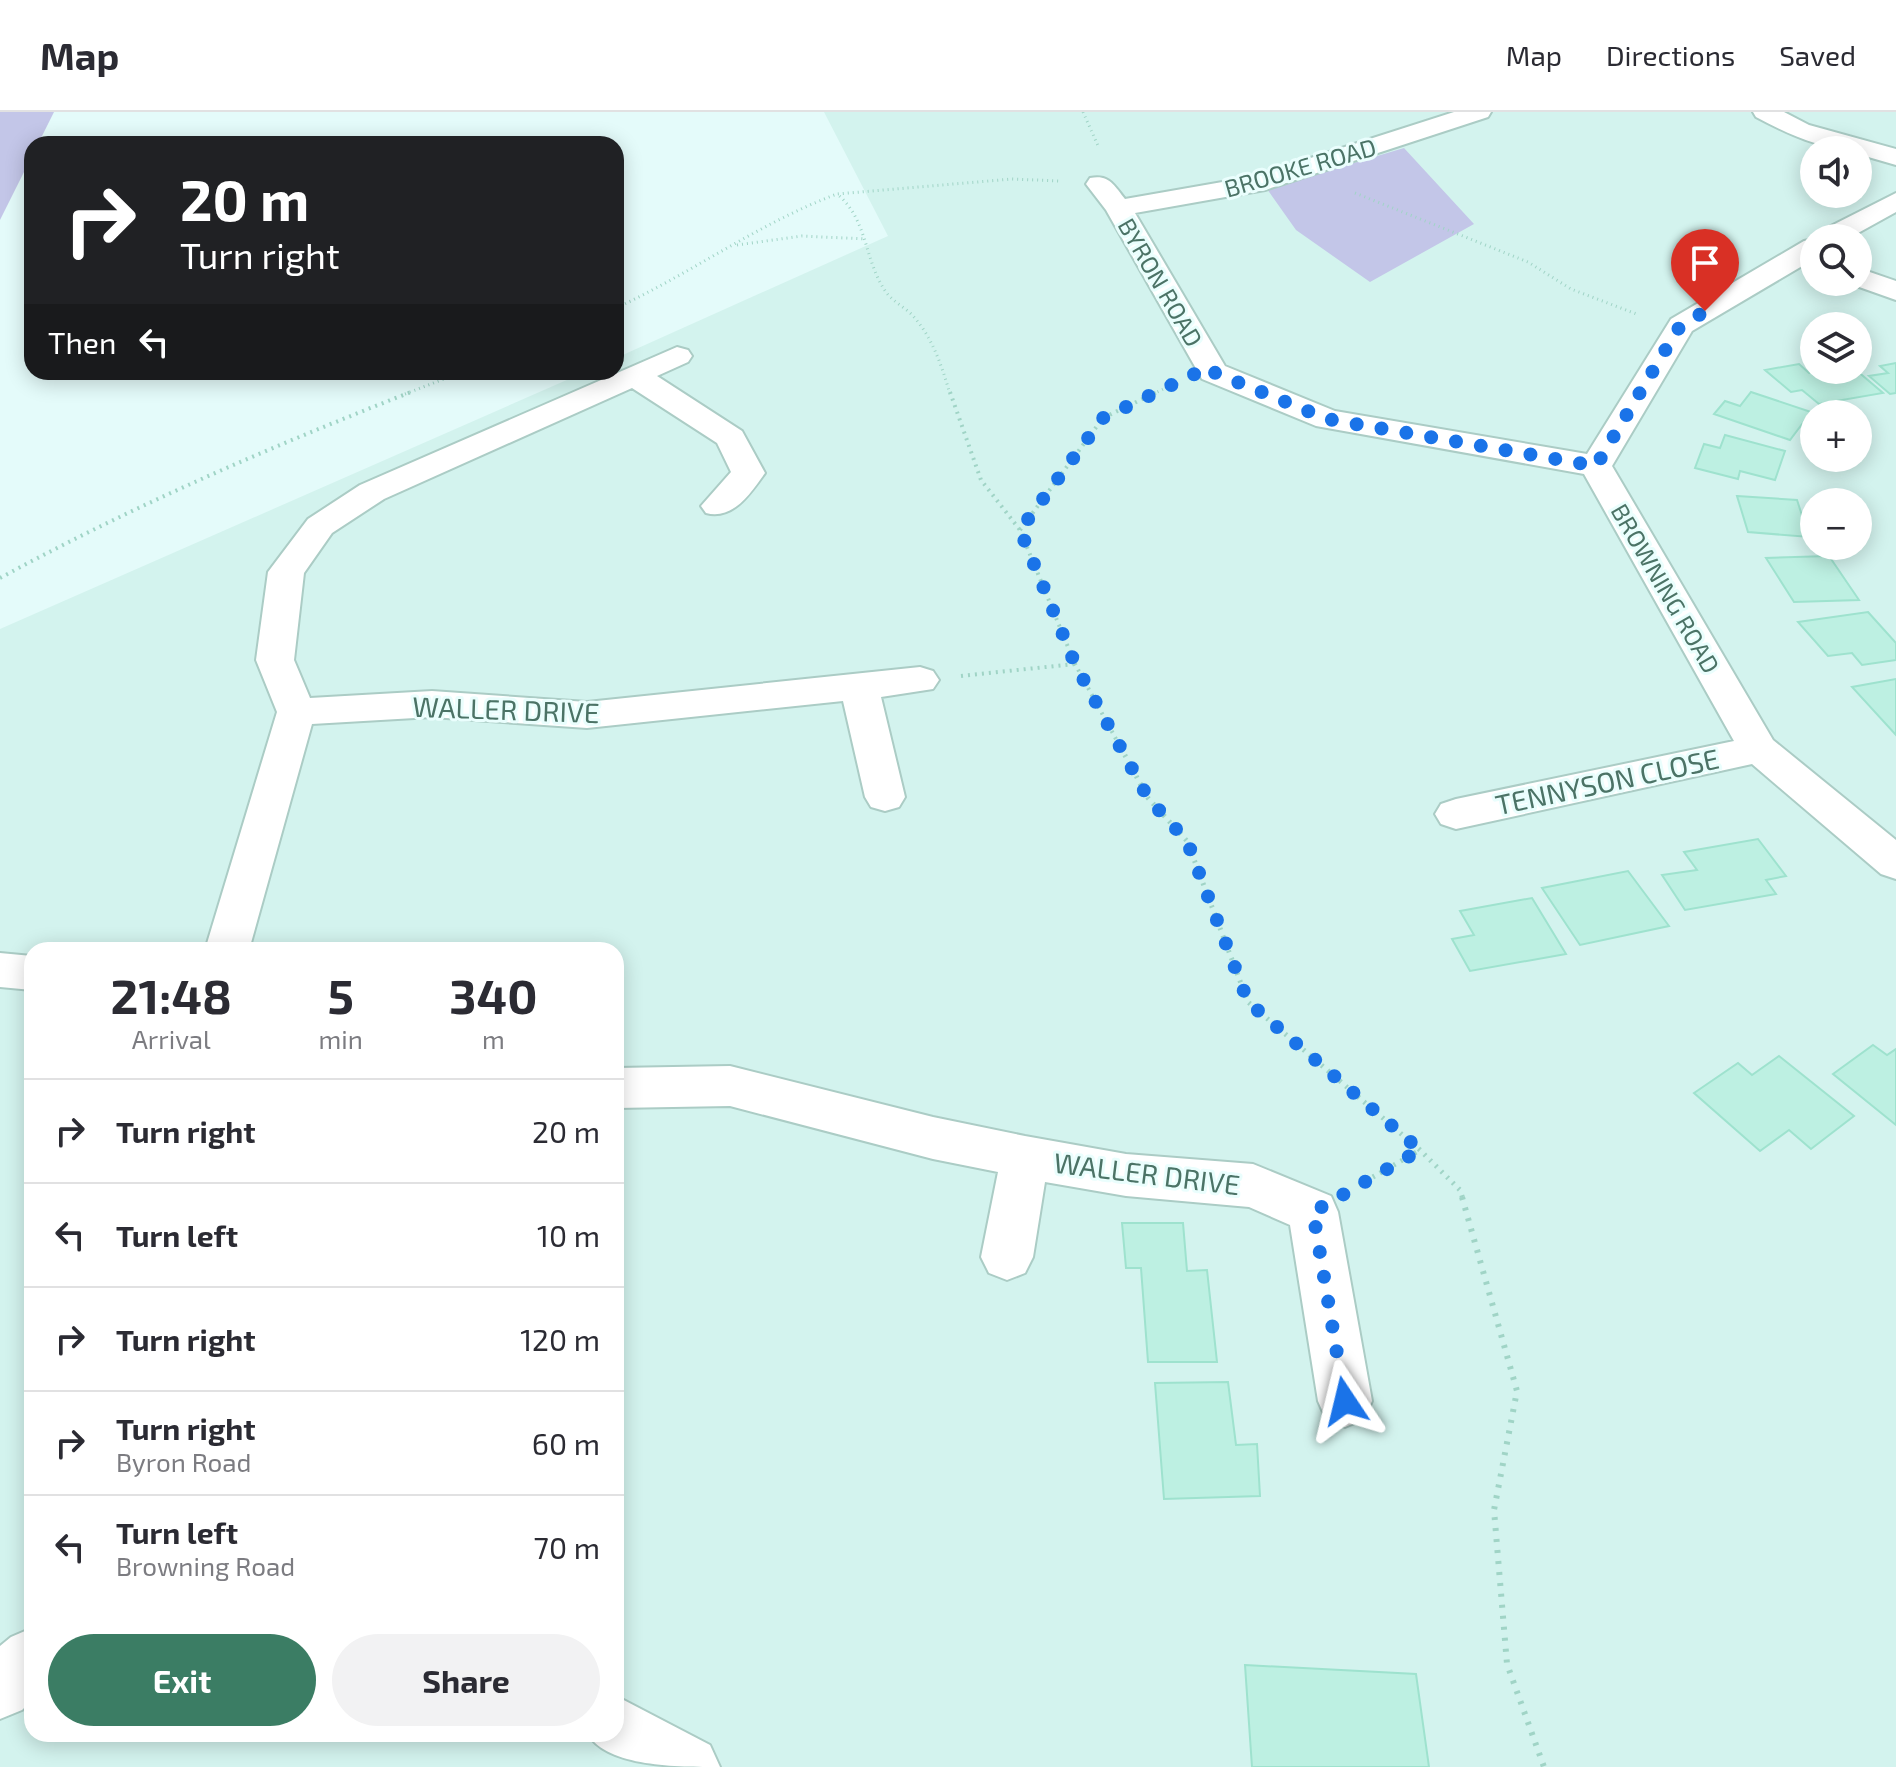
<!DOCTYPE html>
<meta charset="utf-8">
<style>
:root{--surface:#fff;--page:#f2f2f3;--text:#2b2b33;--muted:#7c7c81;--line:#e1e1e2;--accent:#3b7d64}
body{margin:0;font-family:"Exo 2",sans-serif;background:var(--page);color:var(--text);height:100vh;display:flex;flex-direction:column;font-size:30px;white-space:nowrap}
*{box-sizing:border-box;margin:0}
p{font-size:26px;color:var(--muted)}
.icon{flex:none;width:44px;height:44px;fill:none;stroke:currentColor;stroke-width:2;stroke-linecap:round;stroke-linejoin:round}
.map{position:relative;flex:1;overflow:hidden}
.details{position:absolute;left:24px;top:830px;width:600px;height:800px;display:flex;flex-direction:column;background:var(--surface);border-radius:24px;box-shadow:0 4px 20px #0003}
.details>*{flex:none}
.top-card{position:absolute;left:24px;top:24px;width:600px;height:244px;border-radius:24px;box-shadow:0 4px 20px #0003;background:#202124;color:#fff;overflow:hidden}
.buttons{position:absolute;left:1800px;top:24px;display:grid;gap:16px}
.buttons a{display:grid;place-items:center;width:72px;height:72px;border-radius:50%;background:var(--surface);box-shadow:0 4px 20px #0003;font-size:40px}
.pin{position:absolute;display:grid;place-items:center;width:68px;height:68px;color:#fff;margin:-82px -34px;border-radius:50% 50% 50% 0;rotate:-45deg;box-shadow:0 0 8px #0007}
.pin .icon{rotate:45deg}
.me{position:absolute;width:88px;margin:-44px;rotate:350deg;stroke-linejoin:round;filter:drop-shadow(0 0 6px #0008)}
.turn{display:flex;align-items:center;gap:28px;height:168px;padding:0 24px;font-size:36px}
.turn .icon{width:104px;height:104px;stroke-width:2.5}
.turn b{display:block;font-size:56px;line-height:68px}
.then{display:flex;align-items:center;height:76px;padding:0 24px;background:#0003;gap:16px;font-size:30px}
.eta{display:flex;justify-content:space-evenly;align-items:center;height:136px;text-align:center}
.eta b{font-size:48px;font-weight:700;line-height:56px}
.cta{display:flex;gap:16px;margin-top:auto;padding:16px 24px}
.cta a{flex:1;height:92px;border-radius:48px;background:var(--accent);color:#fff;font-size:32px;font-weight:700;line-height:92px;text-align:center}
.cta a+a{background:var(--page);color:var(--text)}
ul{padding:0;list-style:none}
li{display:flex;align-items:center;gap:24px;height:104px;padding:0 24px;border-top:2px solid var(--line)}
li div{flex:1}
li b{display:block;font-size:30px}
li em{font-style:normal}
header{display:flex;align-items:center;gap:48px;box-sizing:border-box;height:112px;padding:0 40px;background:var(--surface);border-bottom:2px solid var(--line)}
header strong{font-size:38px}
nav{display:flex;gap:44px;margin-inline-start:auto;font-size:28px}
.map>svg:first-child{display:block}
.residential{fill:#d3f3ee;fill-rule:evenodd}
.green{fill:#c3c6e8}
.building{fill:#bdf0e2;stroke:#9ee2ce;stroke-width:2}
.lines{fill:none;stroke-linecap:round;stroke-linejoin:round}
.street-casing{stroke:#abccc5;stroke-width:4}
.path-far3{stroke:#a0d4c6;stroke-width:3;stroke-dasharray:1 4;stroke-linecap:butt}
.path-far2{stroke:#a0d4c6;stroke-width:4;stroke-dasharray:2 5;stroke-linecap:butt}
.path-far1{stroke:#a0d4c6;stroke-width:5;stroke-dasharray:2 6;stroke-linecap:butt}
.path{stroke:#a0d4c6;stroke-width:6;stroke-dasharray:3 8;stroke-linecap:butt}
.street{fill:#fff;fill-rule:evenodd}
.route{stroke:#1a73e8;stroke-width:14;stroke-dasharray:0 25.2}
.labels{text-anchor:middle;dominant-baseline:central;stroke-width:6;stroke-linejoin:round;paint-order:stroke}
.far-street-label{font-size:24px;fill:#4b7366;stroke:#eafefd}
.street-label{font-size:28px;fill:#4b7366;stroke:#eafefd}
</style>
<header>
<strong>Map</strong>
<nav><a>Map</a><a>Directions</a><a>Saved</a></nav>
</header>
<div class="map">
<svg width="1896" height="1655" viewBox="0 0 1896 1655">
<rect width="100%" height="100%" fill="#e4fbfa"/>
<!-- residential -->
<path class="residential" d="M824 0H1896V1655H0V517L585 260H616V246L888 124ZM1814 38H1858V82H1814ZM1814 126H1858V170H1814ZM1814 214H1858V258H1814ZM1814 302H1858V346H1814ZM1814 390H1858V434H1814ZM32 838H616V1622H32Z"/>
<!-- green -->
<path class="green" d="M0 0H54L38 32H32V44L0 108Z
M1404 36 1474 112 1370 170 1296 118 1267 77Z"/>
<!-- building -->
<path class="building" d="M1896 251V281L1890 282 1869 264 1888 261 1880 254Z
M1799 252 1809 261 1856 258 1883 281 1819 292 1802 278 1791 280 1765 258Z
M1751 280 1811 300 1790 328 1714 302 1725 289 1740 294Z
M1725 323 1785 339 1775 368 1740 359 1738 367 1695 356 1704 332 1720 336Z
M1737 384 1797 388 1809 425 1748 420Z
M1829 444 1859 488 1794 490 1766 446Z
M1868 500 1896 531V548L1862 553 1852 541 1828 544 1798 510Z
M1896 567V623L1852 575Z
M1758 727 1786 764 1766 768 1776 782 1685 798 1662 763 1697 758 1684 740Z
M1628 759 1669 814 1580 833 1542 776Z
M1532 786 1566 842 1470 859 1452 827 1474 823 1460 799Z
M1873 933 1887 943 1896 937V1013L1833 962Z
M1779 944 1854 1004 1811 1037 1789 1018 1760 1039 1694 981 1738 951 1752 963Z
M1122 1111H1183L1187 1159 1207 1158 1217 1250H1148L1141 1156H1126Z
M1228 1270 1236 1333 1257 1332 1260 1384 1164 1387 1155 1271Z
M1245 1553 1416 1562 1429 1655H1252Z"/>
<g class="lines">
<defs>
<path id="street" d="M1454 0H1491L1488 5 1265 78 1135 101 1225 254 1335 299 1587 342 1671 207 1804 129 1814 127V147L1692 219 1612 354 1773 628 1896 728V767L1881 762 1752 652 1456 717 1441 712 1435 702 1441 692 1456 687 1734 629 1584 362 1316 314 1202 267 1106 98 1086 72 1090 66C1109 62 1114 73 1125 87L1251 65Z
M1753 0H1784L1809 13 1896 37V53L1858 42V38C1822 38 1788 22 1756 5Z
M1896 81V100L1849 126H1815L1819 120Z
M1858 156 1896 169V188L1848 171 1858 170Z
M677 235 688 238 692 244 688 250 657 264 742 319 765 361C750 382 733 408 706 401L701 394 731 360 717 331 632 276 384 387 332 421 304 461 294 548 310 586 432 579 587 590 920 555 933 559 939 568 933 577 881 585 905 685 899 695 885 699 871 695 865 685 843 589 587 616 432 605 312 612 249 838H205L277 600 256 548 268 460 308 407 360 373Z
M0 841 32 844V878L0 875Z
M730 954 933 1005 1025 1024 1126 1042 1253 1052 1331 1084 1338 1100 1372 1289 1364 1307 1345 1315 1326 1307 1318 1289 1290 1113 1249 1095 1126 1084 1045 1070 1033 1145 1025 1161 1007 1168 989 1161 981 1145 998 1060 933 1047 730 994 616 996V956Z
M32 1516V1588L22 1598 0 1607V1534L11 1525Z
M616 1584 710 1633 720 1655C678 1655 607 1655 588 1622H616Z"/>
</defs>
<!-- street casing -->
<use href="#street" class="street-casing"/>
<!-- path-far3 -->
<path class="path-far3" d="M1083 0 1099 36
M1355 81 1528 150 1571 177 1639 203
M737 133 802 124 866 127
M616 196C692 161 759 111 837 82
M405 282 462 260
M950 282C942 255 933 226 913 204 905 195 893 190 886 180 864 149 868 107 837 82L1012 67 1059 69
M1153 282 1172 273"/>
<!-- path-far2 -->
<path class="path-far2" d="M950 280 981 368 1020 418 1075 552 1122 638
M1020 418 1103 306 1157 280
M0 466C135 393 268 336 411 280
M961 564 1074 552"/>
<!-- path-far1 -->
<path class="path-far1" d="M1121 636 1148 686 1187 729 1248 890 1420 1038 1460 1078 1463 1087
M1359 1073 1420 1038"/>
<!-- path -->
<path class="path" d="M1462 1085 1517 1279 1494 1398 1507 1552 1544 1655"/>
<!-- street -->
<use href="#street" class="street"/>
</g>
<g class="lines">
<!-- route -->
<path class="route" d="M1345 1289 1313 1100 1420 1038 1248 890 1187 729 1148 686 1075 552 1020 418 1103 306 1209 255 1213 260 1327 307 1596 354 1678 217 1705 199"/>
</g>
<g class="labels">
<!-- far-street labels -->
<g class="far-street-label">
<text transform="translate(1300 55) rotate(-16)">BROOKE ROAD</text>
<text transform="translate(1161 170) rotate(60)">BYRON ROAD</text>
<text transform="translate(1666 476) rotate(60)">BROWNING ROAD</text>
</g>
<!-- street labels -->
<g class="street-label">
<text transform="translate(506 597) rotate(2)">WALLER DRIVE</text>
<text transform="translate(1607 669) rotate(-12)">TENNYSON CLOSE</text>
<text transform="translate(1147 1061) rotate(7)">WALLER DRIVE</text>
</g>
</g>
</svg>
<div class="buttons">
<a><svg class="icon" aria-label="sound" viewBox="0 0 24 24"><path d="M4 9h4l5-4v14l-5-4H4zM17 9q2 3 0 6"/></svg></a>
<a><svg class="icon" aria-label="search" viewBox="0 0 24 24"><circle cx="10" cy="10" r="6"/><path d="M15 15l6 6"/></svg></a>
<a><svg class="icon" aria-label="layers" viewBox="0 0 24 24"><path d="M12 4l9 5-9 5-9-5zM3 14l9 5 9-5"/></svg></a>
<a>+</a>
<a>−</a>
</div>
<div class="pin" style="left:1705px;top:199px;background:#d93025"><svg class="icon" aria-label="arrive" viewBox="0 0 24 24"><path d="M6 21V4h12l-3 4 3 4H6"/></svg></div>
<svg class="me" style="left:1345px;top:1289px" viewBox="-20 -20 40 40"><path d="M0-17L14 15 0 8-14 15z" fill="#1a73e8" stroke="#fff" stroke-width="4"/></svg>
<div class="top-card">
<div class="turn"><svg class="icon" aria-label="right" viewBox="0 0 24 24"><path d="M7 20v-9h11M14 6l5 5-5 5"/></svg><div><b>20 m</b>Turn right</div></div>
<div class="then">Then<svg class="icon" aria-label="left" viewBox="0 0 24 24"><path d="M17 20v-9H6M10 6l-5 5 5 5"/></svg></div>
</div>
<section class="details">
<div class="eta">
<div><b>21:48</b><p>Arrival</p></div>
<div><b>5</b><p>min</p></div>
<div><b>340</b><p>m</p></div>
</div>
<ul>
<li><svg class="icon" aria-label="right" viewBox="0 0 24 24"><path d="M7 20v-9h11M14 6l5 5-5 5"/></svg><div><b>Turn right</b></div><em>20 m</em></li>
<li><svg class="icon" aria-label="left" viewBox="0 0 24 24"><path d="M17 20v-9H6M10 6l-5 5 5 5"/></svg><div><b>Turn left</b></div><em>10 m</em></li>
<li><svg class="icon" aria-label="right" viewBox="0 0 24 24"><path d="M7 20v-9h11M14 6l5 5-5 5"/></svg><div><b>Turn right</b></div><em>120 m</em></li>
<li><svg class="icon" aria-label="right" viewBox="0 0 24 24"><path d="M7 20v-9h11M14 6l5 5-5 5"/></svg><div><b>Turn right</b><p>Byron Road</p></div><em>60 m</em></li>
<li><svg class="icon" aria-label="left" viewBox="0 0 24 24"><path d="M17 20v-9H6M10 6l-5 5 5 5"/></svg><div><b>Turn left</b><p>Browning Road</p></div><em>70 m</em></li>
</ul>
<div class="cta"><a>Exit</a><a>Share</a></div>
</section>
</div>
